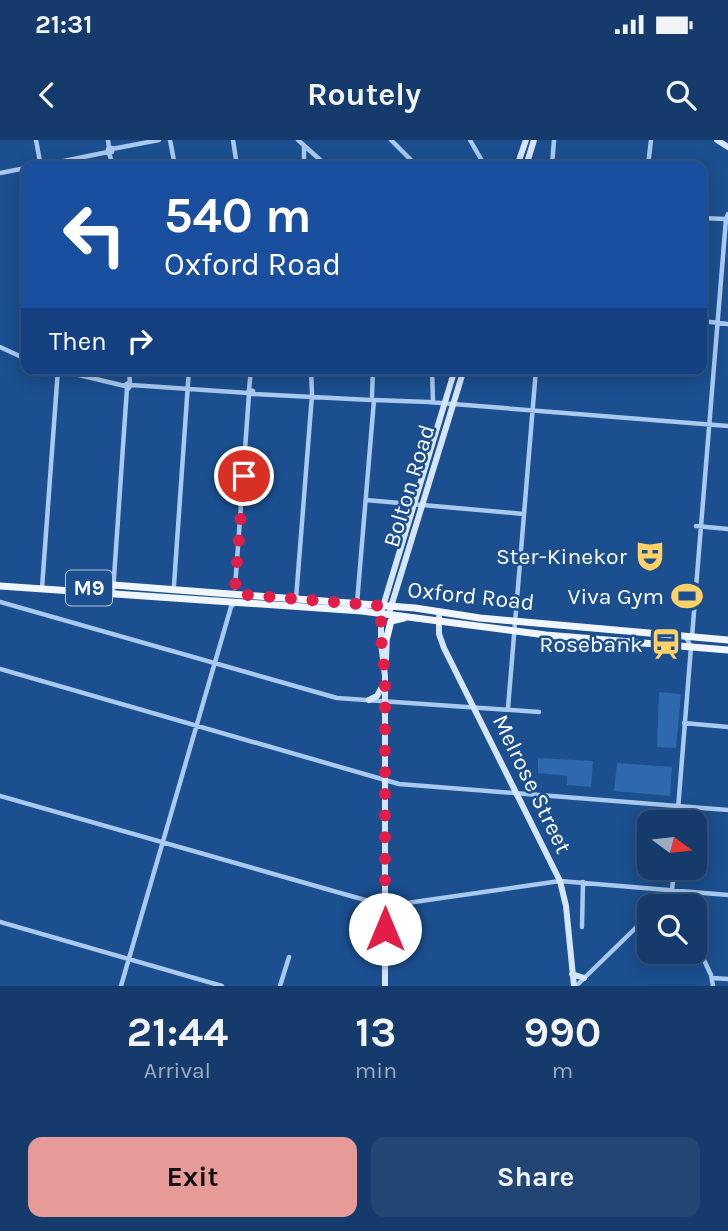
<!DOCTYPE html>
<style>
:root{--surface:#143b6b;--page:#214673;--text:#f1f3f6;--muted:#9dadc1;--line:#33557e;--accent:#e69b98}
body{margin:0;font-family:Karla,sans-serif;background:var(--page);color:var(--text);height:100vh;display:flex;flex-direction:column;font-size:26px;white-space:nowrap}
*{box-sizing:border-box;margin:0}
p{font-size:23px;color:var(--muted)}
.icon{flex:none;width:38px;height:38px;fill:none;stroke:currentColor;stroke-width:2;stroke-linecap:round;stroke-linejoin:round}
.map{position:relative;height:846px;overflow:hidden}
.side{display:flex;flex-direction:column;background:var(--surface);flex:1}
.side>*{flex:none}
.top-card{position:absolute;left:21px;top:21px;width:686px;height:214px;border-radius:14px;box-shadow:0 4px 18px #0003,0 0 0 2px var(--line);background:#1a4fa0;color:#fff;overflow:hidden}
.needle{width:46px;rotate:105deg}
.controls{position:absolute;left:637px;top:670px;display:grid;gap:14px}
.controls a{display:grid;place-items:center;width:70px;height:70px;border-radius:14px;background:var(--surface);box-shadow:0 4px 18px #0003,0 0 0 2px var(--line);font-size:35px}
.pin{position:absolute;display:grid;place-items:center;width:60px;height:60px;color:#fff;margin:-30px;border:4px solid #fff;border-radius:50%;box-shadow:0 2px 7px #0007}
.me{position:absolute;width:77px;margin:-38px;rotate:0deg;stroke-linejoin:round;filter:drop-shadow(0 0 5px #0008)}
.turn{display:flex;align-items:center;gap:24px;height:147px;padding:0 28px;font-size:32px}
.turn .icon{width:91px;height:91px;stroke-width:2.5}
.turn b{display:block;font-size:49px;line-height:60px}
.then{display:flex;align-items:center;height:66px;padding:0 28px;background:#0003;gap:14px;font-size:26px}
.eta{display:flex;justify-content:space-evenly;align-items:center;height:119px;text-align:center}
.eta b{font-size:42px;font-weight:700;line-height:49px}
.action{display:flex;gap:14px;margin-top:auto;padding:14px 28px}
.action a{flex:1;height:80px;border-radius:14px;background:var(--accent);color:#111;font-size:28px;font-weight:700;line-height:80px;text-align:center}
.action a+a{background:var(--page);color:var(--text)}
.status{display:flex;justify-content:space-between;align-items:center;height:49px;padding:0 35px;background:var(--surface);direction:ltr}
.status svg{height:19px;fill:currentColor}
header{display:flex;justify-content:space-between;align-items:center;height:91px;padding:0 28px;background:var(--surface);font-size:32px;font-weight:700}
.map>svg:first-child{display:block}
.green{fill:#2e69ad}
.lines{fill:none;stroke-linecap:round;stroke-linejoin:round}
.street{stroke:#a9c9ee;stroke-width:4.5}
.secondary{stroke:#d6e6fa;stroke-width:6}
.primary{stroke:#f0f6ff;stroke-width:7}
.route{stroke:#e11d48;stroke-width:12;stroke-dasharray:0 21.6}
.labels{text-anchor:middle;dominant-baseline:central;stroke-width:5;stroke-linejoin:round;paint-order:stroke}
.shield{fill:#1b4f8f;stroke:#bbcadd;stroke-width:2}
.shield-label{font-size:21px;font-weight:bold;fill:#fff}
.street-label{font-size:23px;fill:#fff;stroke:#1b4f8f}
.poi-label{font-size:23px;fill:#fff;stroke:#1b4f8f;text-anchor:end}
</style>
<div class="status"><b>21:31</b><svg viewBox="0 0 49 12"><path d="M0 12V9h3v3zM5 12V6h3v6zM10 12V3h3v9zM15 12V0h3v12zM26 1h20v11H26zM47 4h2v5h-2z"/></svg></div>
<header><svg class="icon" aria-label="back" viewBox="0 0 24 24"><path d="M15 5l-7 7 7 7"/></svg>Routely<svg class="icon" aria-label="search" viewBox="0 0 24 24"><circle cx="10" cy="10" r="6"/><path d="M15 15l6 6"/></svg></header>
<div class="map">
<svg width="728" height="846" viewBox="0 0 728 846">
<rect width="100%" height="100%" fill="#1b4f8f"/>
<!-- green -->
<path class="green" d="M659 552 681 554 676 608 657 607Z
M538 618 593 621 591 647 567 645V636L538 633Z
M617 623 672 627 670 656 614 651Z"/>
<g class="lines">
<!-- street -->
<path class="street" d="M36 0 40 22
M108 0 109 8
M170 0 175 26
M233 0 237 26
M298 0 327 26
M391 0 417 26
M470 0 485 26
M304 6V26
M112 9 159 0
M109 13 113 26
M44 25 108 12V9L112 8V12H108
M552 26 554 0
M648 26 651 0
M0 33 26 28
M702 78 725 79
M702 181 728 184
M0 207 26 219
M54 229 125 246
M129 229 130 244
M432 229 433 262
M128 243 131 245 128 249 125 245Z
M131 245 248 253
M249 250 248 253 252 254 253 251 249 250 251 229
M253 254 371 260
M372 256 373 229
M375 260 428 262 728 286
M366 360 524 374
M696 386 728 389
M174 445 189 229
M42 448 58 229
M235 448 249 254
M113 452 127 248
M296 459 312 255 311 229
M0 462 337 558 539 572
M357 463 374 260
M692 497 726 79 728 74
M0 529 399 644 728 670
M508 568 536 229
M684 583 728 587
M0 656 386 766 560 741 728 755
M677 682 691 507 686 497
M674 728 672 751 679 766
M658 766 663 762
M0 782 222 846
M582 787 583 742
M695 801 711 835 713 846
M712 838 728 839
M121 846 231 467 236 462
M280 846 289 817
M576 846 649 775"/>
<!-- secondary -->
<path class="secondary" d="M717 0 728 7
M517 26 526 0
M526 26 534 0
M390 470 464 229
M439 477V494L444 508 560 741 566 766 574 846
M386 519 387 495
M369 560 377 556 383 545
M572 834 584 838
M385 846V536L381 503V473L455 229"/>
<!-- primary -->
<path class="primary" d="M0 446 362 471 546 495 728 510
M88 448 113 445 415 468 480 478 728 500
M387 497 391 481 404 478"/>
</g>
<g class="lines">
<!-- route -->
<path class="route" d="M244 336 235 448 237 454 383 466 380 488 385 536V789"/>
</g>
<!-- icons -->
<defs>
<symbol id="theatre-bare" viewBox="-9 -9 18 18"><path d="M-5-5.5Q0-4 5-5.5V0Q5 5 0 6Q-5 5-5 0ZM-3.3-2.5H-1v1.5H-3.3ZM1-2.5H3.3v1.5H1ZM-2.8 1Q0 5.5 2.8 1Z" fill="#ffd166" stroke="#1b4f8f" stroke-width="2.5" paint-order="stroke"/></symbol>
<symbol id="stadium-bare" viewBox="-9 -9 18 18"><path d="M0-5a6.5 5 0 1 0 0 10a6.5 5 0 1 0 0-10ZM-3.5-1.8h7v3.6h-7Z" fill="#ffd166" stroke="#1b4f8f" stroke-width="2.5" paint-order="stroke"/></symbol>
<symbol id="station-bare" viewBox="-9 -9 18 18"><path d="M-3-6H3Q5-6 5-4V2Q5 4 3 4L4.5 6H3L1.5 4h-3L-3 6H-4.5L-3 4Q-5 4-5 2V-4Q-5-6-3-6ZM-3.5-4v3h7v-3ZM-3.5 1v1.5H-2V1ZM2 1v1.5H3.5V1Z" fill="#ffd166" stroke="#1b4f8f" stroke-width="2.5" paint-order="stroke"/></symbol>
</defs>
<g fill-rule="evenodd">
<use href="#theatre-bare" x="628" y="394" width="44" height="44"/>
<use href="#stadium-bare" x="665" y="434" width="44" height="44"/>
<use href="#station-bare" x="644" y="482" width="44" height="44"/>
</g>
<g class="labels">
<!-- shield labels -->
<rect class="shield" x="66" y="430.5" width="46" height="35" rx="5"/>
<g class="shield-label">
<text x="89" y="448">M9</text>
</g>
<!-- street labels -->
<g class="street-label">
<text transform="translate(409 346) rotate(-73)">Bolton Road</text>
<text transform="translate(471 456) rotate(6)">Oxford Road</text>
<text transform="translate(532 644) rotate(64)">Melrose Street</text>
</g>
<!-- poi labels -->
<g class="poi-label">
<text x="627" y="416">Ster-Kinekor</text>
<text x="664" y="456">Viva Gym</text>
<text x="643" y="504">Rosebank</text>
</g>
</g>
</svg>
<div class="controls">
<a><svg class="needle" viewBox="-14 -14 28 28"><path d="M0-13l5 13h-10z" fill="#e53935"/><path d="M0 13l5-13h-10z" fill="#9dadc1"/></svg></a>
<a><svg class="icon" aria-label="search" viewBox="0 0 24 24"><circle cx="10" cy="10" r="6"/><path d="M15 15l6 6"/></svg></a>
</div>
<div class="pin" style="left:244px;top:336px;background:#d93025"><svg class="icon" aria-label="arrive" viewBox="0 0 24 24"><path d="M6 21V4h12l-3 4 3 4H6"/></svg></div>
<svg class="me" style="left:385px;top:789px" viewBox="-20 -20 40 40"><circle r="19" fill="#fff"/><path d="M0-13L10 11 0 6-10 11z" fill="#e11d48"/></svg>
<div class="top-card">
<div class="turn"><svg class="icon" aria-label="left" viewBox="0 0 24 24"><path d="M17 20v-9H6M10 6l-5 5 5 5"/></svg><div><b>540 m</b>Oxford Road</div></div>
<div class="then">Then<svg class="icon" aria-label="right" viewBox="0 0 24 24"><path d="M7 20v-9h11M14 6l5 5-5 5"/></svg></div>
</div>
</div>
<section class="side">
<div class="eta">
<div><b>21:44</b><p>Arrival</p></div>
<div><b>13</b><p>min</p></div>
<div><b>990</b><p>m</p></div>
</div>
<div class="action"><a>Exit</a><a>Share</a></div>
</section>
